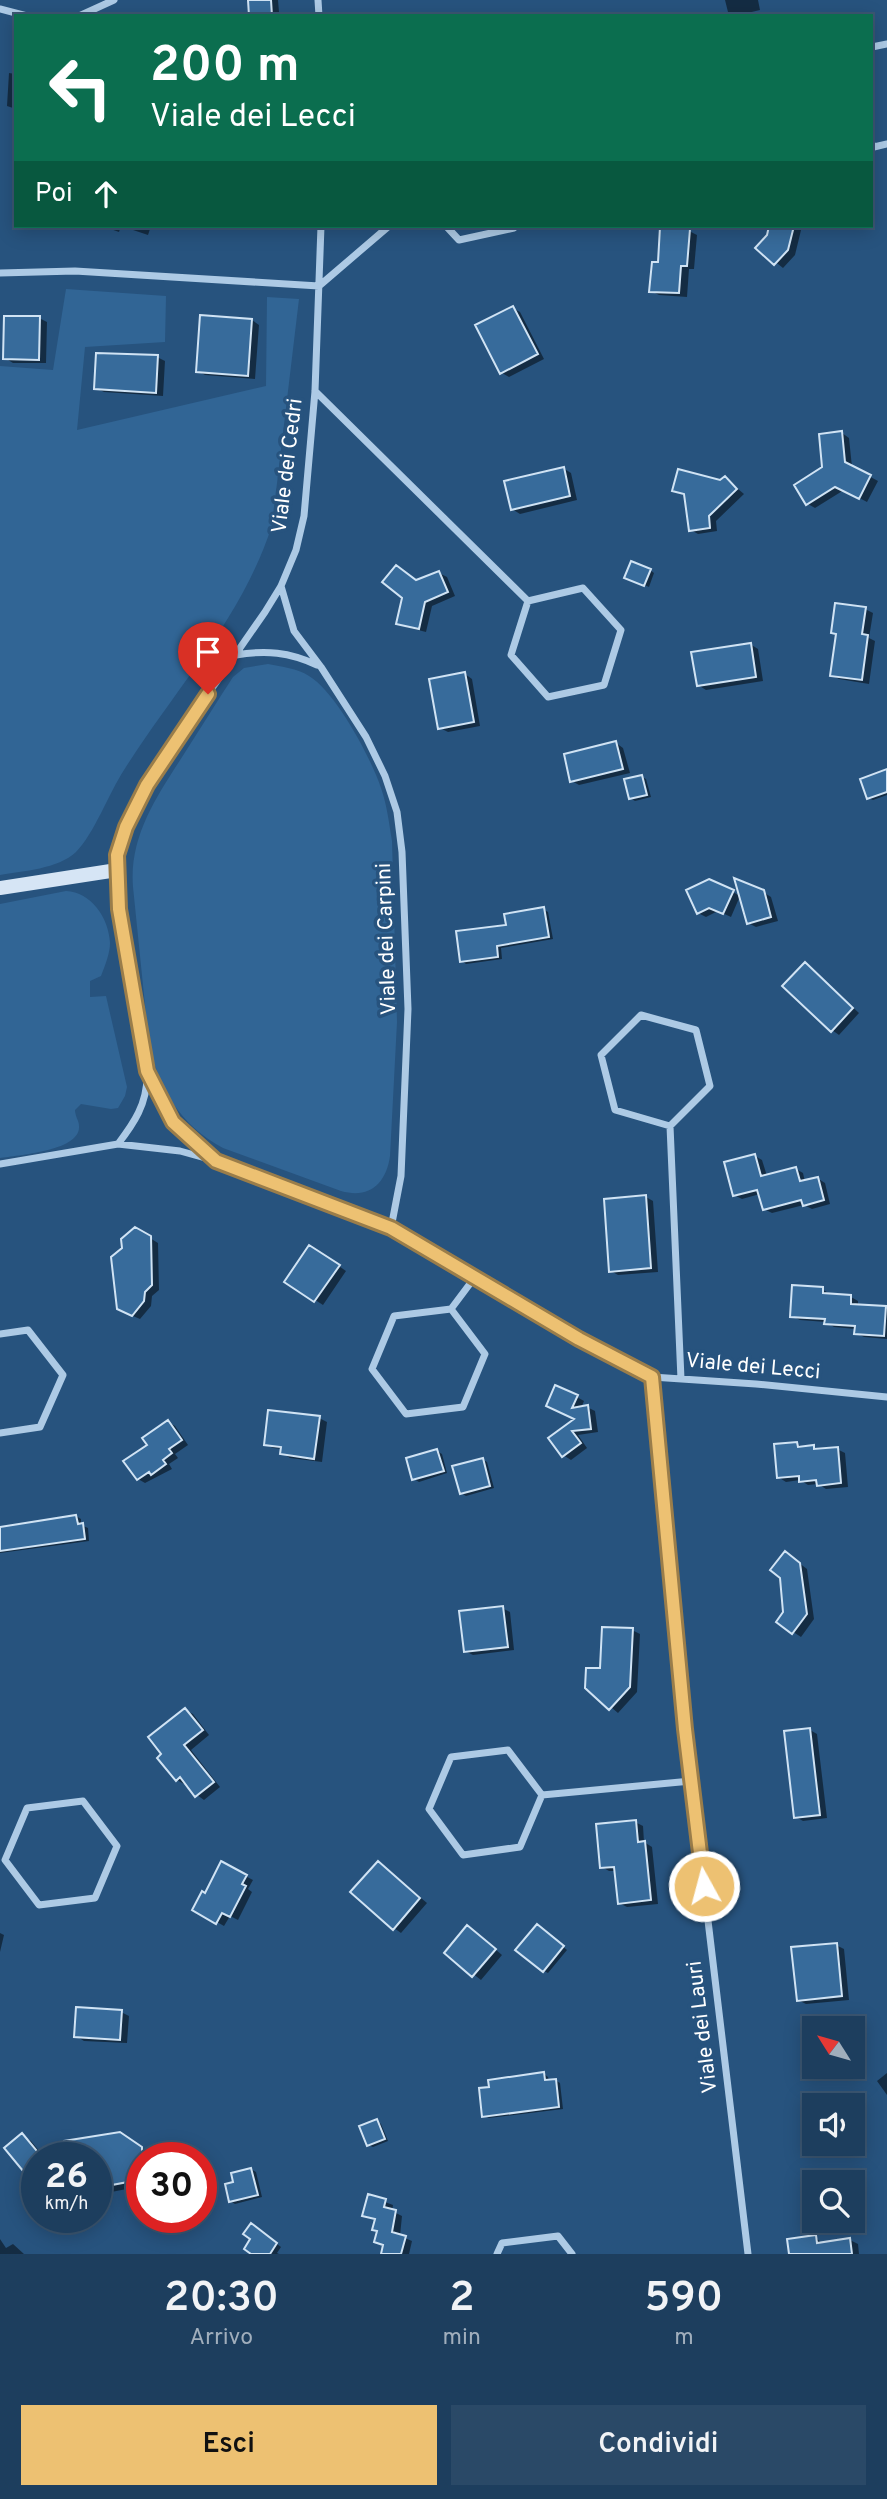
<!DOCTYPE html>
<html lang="it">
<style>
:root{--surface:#1d3e5e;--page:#2a4967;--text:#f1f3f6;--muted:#a0aebc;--line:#3b5773;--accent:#edc172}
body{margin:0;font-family:Overpass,sans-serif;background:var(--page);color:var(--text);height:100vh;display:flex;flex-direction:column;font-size:26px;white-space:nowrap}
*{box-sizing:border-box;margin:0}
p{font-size:23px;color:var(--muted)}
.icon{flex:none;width:38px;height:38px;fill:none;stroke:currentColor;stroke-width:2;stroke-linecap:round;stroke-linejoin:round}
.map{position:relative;height:2254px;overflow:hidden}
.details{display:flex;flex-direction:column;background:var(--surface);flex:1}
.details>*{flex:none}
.top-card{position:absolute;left:14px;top:14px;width:859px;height:214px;border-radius:0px;box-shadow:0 4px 18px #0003,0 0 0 2px var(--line);background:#0b6e4f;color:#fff;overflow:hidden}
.needle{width:46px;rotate:307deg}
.buttons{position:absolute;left:802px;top:2016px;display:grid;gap:14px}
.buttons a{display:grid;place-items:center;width:63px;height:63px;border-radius:0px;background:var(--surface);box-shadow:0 4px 18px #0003,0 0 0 2px var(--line);font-size:35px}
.speed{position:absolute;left:21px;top:2142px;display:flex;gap:14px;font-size:35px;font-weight:700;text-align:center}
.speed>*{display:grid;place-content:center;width:91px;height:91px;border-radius:50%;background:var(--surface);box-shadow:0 4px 18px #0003,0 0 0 2px var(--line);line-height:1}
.speed small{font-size:18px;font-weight:400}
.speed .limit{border:10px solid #d22;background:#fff;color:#111}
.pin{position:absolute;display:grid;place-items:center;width:60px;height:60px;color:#fff;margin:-72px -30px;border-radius:50% 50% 50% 0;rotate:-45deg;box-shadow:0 0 7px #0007}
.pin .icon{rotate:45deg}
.me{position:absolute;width:77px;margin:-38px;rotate:353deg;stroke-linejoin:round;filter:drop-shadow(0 0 5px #0008)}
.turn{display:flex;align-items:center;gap:24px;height:147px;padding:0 21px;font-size:32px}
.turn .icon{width:91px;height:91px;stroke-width:2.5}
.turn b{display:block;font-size:49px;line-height:60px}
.then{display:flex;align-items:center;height:66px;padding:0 21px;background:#0003;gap:14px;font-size:26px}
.eta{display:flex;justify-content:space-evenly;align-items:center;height:119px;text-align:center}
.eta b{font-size:42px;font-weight:600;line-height:49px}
.primary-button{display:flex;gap:14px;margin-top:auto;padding:14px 21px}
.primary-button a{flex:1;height:80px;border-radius:0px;background:var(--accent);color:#111;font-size:28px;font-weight:600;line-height:80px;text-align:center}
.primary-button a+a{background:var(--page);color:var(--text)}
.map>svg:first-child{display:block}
.green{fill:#316595}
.shadow{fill:#0007}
.building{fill:#376b9b;stroke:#d0e3f4;stroke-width:2}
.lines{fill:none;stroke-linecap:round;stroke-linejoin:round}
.street{stroke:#adcae5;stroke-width:7}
.secondary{stroke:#d6e5f5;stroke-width:14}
.route-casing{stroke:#9a7d4a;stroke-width:18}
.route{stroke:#edc172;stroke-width:12}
.labels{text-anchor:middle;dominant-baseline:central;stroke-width:7;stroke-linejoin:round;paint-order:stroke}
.street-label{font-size:21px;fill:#fff;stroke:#27537e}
</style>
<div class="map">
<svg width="887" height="2254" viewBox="0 0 887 2254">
<rect width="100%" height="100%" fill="#27537e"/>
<!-- green -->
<path class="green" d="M66 289 166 296 165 342 85 347 77 430 266 386 267 297 299 299 272 525C243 617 175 689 124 770 109 793 94 834 76 852 58 869 23 871 0 875V366L53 370Z
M268 664C282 667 297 668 309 676 336 692 371 758 381 788 387 805 389 823 392 841L397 1022 390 1156C386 1184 369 1199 341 1191L223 1148C180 1125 160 1090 149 1044L133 887C129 836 157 796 184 754 200 729 216 703 233 677L244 668Z
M66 891C91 892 109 918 110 943 110 953 105 966 101 976L90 981V997L106 996 127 1087 125 1096 118 1108 111 1109 81 1104 75 1110C75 1116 79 1121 79 1126 81 1151 17 1155 0 1158V904Z"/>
<!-- shadow -->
<path class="shadow" d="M246 0H278L279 12 285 16H251L250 2Z
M725 0H758L760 10 735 16 728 12Z
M9 73 16 74V109L7 106Z
M102 226H151L148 235 121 226 119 232Z
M771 226H802L795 255 783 268 758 248 769 236Z
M689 231 697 235 694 269H689L687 297 659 295 651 291 660 264Z
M513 308 520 312 544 359 509 377 502 373Z
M39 318 47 322 46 363H13L5 358Z
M252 320 259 325 255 379 205 375 198 371Z
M157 357 165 361 163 396 104 392 96 388Z
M842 433 849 438 852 467 878 481 867 502 844 490 815 508 808 504Z
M563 468 571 473 577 500 520 514 512 509Z
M725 478 744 494 716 521 717 531 698 534 691 530 686 496 674 490 721 482Z
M650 570 654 573 649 587 631 579Z
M439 573 447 577 455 596 432 606 426 632 406 627 398 623 404 598 417 582Z
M865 609 873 613 869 638 875 641 869 684 839 679 832 675 838 635Z
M750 644 758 649 763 681 706 690 698 685Z
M465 674 472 679 480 726 448 732 440 728Z
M616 743 623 748 630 773 579 785 572 781Z
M887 771V795L873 800 868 798Z
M642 777 646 779 651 797 635 801 630 798Z
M733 892 740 896 731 917 718 911 706 917 698 913Z
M763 892 771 897 778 921 756 927 748 923Z
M543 909 548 912 553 939 501 948 502 959 466 964 462 961 508 926Z
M805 964 812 969 859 1013 839 1035 832 1030Z
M755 1156 762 1160 767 1176 796 1169 803 1173 805 1182 817 1178 825 1183 830 1204 812 1209 804 1205 772 1213 764 1209 760 1194 742 1199 734 1195Z
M646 1197 653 1201 658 1272 618 1275 611 1271Z
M135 1229 158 1243 159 1290 152 1296 151 1306 140 1319 126 1313 123 1249Z
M317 1251 346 1271 323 1305 286 1281Z
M822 1289 830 1294 851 1297 858 1301V1306L887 1309V1339L864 1337 856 1333V1329L834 1327 826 1322 800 1320 792 1316Z
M577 1397 584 1401 581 1408 587 1407 595 1411 598 1432 578 1435 587 1448 571 1460 563 1455 550 1438 576 1419 555 1410Z
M319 1418 327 1422 322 1462 290 1458 282 1453 283 1449 273 1448 265 1444Z
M168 1422 175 1426 188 1445 175 1454 178 1458 169 1464 172 1469 145 1483 138 1479 149 1445Z
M797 1444 804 1448 814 1447 820 1451 837 1449 845 1453 848 1487 826 1489 818 1484 808 1485 800 1480 786 1482 778 1477Z
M437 1451 442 1454 447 1473 419 1482 414 1479Z
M482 1459 487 1462 494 1488 466 1496 461 1493Z
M76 1516 81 1519V1525L88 1528 89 1541 0 1553V1528Z
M786 1553 807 1569 814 1619 801 1637 778 1622 785 1612Z
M502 1608 510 1612 514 1650 473 1655 465 1651Z
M632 1630 640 1634 637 1692 618 1713 587 1687Z
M185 1710 193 1714 209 1735 191 1750 220 1787 204 1800 197 1795 186 1782 184 1784 177 1780Z
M810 1730 817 1734 827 1818 803 1821 796 1817Z
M635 1822 643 1826 644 1842 652 1847 658 1904 627 1907 619 1903 616 1871H609L602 1867Z
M379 1863 427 1903 401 1933 394 1928Z
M222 1864 253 1880 248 1889 252 1892 238 1920 230 1916 224 1926 194 1909 206 1895Z
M542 1929 567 1950 548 1973 544 1971Z
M475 1932 502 1955 481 1980 446 1953Z
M0 1933 4 1935 0 1952Z
M836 1945 844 1949 849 2000 806 2004 798 2000Z
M121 2012 129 2016 127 2043 84 2041 76 2036Z
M887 2073V2095L877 2081Z
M544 2074 548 2077 549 2081 555 2080 560 2083 563 2109 489 2118 484 2116Z
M377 2121 381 2124 388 2141 373 2147 368 2145Z
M22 2135 31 2141 45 2158H37V2180L29 2175Z
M130 2140 152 2155 150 2158H142V2186L96 2195V2158Z
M251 2169 256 2172 262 2197 235 2204 230 2201 235 2184Z
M369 2196 393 2205 392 2211 402 2216 400 2236 412 2241 409 2254H383V2246L376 2241 378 2231 376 2220 365 2215Z
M256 2228 281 2247 277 2253 279 2254H254Z
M815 2237 823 2244 850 2240 858 2244 859 2254H791Z
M0 2239 6 2248 13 2244 24 2254H0Z"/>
<!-- building -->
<path class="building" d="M248 0H271L272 16H249Z
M769 226H794L788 250 774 265 755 248 767 235Z
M660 227 690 229 687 266H681L679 293 649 292 652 262H658Z
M513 306 538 354 500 374 475 325Z
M200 315 252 319 248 376 196 372Z
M4 316H40L39 360 3 359Z
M96 353 158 355 156 393 94 389Z
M842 431 845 462 871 475 859 499 835 487 806 505 794 485 822 467 819 434Z
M564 467 570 496 511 510 504 481Z
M678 469 720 480 725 476 737 489 709 516 710 528 689 531 684 494 672 491Z
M631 561 651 569 644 586 624 578Z
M396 565 416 580 439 571 448 592 425 602 419 629 396 624 402 598 382 582Z
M835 603 866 607 862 634 868 635 862 680 830 676 836 634 831 633Z
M751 643 756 677 697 686 691 652Z
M465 672 474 722 438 729 429 679Z
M616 741 623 769 570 782 564 754Z
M887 769V792L867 799 860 779Z
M642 775 647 795 629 799 624 779Z
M734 878 764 890 771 917 747 924Z
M709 879 734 890 723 914 709 908 697 914 686 890Z
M544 907 549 937 497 946 498 957 460 962 456 931 506 925 504 914Z
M805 962 853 1008 831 1032 782 986Z
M755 1154 761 1176 796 1167 800 1181 818 1177 824 1200 803 1206 801 1200 763 1210 757 1190 733 1196 724 1162Z
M646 1195 651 1268 609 1272 604 1199Z
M135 1227 151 1236 152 1285 145 1292 144 1301 132 1316 117 1309 111 1257 122 1248 121 1239Z
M309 1245 340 1265 314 1302 284 1282Z
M792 1285 823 1287V1293L851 1295V1304L886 1306 884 1336 854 1334 855 1326 824 1324 825 1319 790 1317Z
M555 1385 578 1395 572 1408 588 1405 591 1429 572 1431 581 1443 562 1457 548 1438 574 1419 546 1406Z
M268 1410 320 1416 314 1459 280 1454 281 1447 264 1445Z
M168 1420 182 1440 169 1449 172 1453 163 1460 166 1464 151 1475 149 1472 137 1480 123 1461 147 1445 142 1438Z
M797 1442 798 1447 814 1445V1449L838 1447 841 1483 817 1486 816 1480 799 1482V1476L777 1478 774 1444Z
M437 1449 444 1471 412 1480 406 1458Z
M483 1458 490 1486 460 1494 452 1466Z
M76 1515 78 1524 83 1523 85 1539 0 1551V1527Z
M785 1551 800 1563 807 1614 792 1634 776 1622 783 1612 780 1578 770 1570Z
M503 1606 508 1647 464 1652 459 1611Z
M602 1627 633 1628 630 1687 609 1710 585 1688 586 1668H600Z
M185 1708 203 1730 184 1745 214 1782 195 1797 180 1777 176 1781 157 1758 161 1754 148 1737Z
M810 1728 820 1815 794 1818 784 1731Z
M636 1820 638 1842 645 1841 651 1900 618 1904 614 1867 600 1868 596 1824Z
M221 1861 247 1875 242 1884 246 1886 230 1917 222 1913 216 1924 192 1910 202 1891 205 1893Z
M378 1861 420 1898 393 1930 350 1892Z
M537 1924 564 1946 543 1972 515 1950Z
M467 1925 496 1949 472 1977 444 1953Z
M837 1943 842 1996 797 2001 791 1947Z
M76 2007 122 2010 120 2040 74 2037Z
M544 2072 545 2080 556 2079 559 2107 482 2117 479 2088 489 2087 488 2080Z
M377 2119 385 2139 367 2146 359 2126Z
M120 2132 142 2147V2168L133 2181 96 2188V2158H52L64 2141Z
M22 2133 37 2151V2169L28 2177 4 2148Z
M251 2168 258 2195 229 2202 225 2184 233 2182 231 2173Z
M368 2194 386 2199 384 2207 396 2210 392 2232 406 2236 401 2254H381L383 2245 374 2242 377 2231 372 2230 375 2219 362 2216Z
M251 2223 277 2243 270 2254H251L244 2249 250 2239 243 2234Z
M816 2235 817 2243 850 2238 852 2254H789L787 2239Z"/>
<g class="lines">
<!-- street -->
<path class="street" d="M318 0 319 16
M0 9 27 16
M79 16 114 0
M872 47 887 44
M872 144 874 147 887 144
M446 226 459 240 514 228 515 226
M0 273 75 271 319 286 389 226
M315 391 528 601
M281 586 294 631 321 667 366 737 385 776 397 812 402 852 408 1009 401 1176 391 1228
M583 588 621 630 604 685 548 697 511 655 528 601Z
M236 655C266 650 289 652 317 665
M641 1015 696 1030 710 1086 670 1126 615 1110 601 1055Z
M670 1126 681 1379
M118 1144C134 1123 147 1104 147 1076
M216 1161 173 1122 147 1071 119 909 117 855 126 827 147 785 163 759 265 612 281 586 296 550 304 516 315 391 321 226
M0 1164 118 1144 180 1151 216 1161 391 1228 579 1339 652 1377 756 1384 887 1397
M451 1309 485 1354 463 1407 406 1414 372 1369 394 1316Z
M451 1309 475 1277
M0 1334 28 1330 63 1375 40 1427 0 1433
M652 1377 685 1729 748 2254
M508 1750 542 1795 520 1847 463 1855 429 1809 451 1757Z
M542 1795 691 1781
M83 1801 117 1846 95 1898 39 1905 5 1860 27 1808Z
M497 2254 502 2243 558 2236 572 2254"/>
<!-- secondary -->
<path class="secondary" d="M0 888 117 870"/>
</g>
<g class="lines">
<defs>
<path id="route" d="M208 694 147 785 126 827 117 855 119 909 147 1071 173 1122 216 1161 391 1228 579 1339 652 1377 685 1729 704 1886"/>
</defs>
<!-- route casing -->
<use href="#route" class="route-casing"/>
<!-- route -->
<use href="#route" class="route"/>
</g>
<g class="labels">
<!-- street labels -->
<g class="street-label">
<text transform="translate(288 466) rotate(-83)">Viale dei Cedri</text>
<text transform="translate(387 939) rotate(-92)">Viale dei Carpini</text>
<text transform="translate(753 1367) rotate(5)">Viale dei Lecci</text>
<text transform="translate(703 2027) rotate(-97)">Viale dei Lauri</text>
</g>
</g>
</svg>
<div class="buttons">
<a><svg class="needle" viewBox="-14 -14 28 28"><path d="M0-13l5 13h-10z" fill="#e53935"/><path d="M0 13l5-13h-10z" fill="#a0aebc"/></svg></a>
<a><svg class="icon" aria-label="sound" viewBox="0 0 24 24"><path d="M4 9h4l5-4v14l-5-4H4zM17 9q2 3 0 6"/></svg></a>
<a><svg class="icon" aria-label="search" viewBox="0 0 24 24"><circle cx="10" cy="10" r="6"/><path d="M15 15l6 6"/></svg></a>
</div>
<div class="speed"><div>26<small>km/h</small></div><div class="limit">30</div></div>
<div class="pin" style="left:208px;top:694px;background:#d93025"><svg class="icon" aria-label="arrive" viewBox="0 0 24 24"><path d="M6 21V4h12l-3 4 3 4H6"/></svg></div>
<svg class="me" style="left:704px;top:1886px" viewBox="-20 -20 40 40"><circle r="17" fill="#edc172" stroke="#fff" stroke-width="3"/><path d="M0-11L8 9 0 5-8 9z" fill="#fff"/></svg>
<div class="top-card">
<div class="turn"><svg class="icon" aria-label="left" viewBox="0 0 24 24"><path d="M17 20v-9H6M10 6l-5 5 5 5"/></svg><div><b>200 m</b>Viale dei Lecci</div></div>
<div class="then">Poi<svg class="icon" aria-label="ahead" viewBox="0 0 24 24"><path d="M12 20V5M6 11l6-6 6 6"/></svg></div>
</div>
</div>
<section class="details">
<div class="eta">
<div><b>20:30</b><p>Arrivo</p></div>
<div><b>2</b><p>min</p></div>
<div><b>590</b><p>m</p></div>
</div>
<div class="primary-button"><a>Esci</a><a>Condividi</a></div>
</section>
